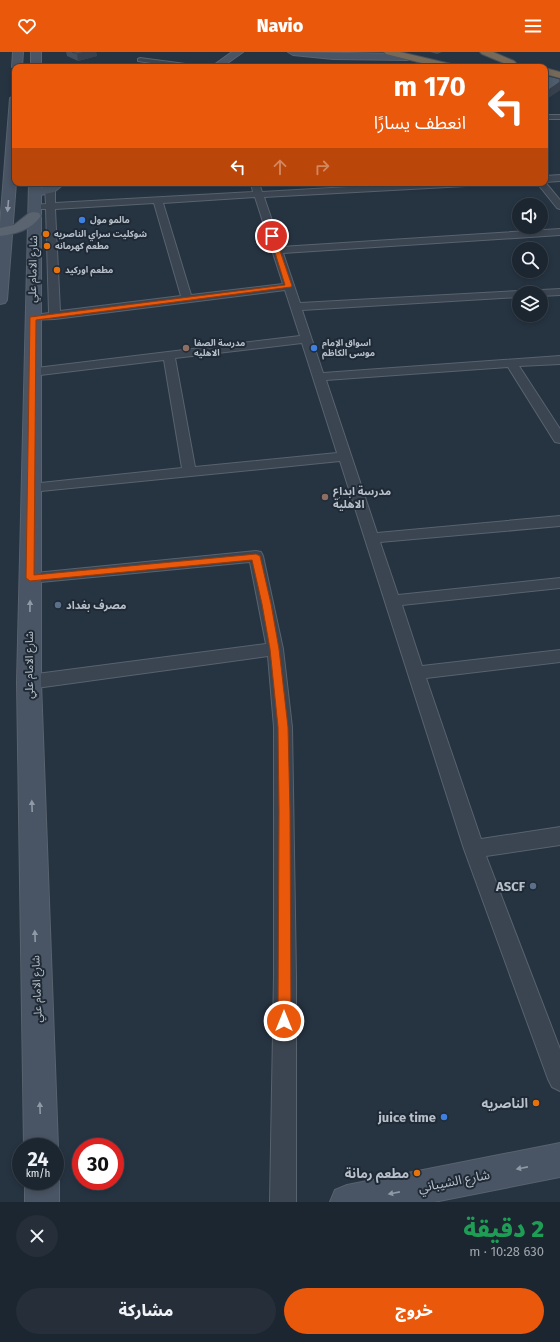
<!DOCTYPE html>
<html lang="ar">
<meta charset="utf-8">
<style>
:root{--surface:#1c2631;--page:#252e39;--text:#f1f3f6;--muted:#a0a5ab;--line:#3a434d;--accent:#ea580c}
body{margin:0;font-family:"Fira Sans","Noto Sans Arabic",sans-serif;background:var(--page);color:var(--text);direction:rtl;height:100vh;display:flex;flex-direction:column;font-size:15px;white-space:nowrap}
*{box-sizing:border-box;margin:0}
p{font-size:13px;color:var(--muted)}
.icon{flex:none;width:22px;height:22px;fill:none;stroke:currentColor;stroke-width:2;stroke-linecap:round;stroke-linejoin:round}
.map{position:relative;height:1150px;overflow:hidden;direction:ltr}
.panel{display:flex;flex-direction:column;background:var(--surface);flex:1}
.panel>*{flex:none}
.top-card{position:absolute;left:12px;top:12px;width:536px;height:122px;border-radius:8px;box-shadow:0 2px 6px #0003,0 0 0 1px var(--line);direction:rtl;background:#ea580c;color:#fff;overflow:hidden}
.fabs{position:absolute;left:512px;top:146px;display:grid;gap:8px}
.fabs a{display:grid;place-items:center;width:36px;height:36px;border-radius:50%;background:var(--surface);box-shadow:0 2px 6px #0003,0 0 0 1px var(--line);font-size:20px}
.speed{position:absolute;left:12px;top:1086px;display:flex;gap:8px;font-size:20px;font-weight:700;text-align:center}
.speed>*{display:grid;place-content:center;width:52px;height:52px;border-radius:50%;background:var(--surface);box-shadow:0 2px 6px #0003,0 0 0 1px var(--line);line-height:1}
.speed small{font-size:10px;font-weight:400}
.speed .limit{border:6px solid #d22;background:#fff;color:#111}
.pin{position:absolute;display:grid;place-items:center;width:34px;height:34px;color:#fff;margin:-17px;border:2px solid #fff;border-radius:50%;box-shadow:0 1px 4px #0007}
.me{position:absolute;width:44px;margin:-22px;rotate:0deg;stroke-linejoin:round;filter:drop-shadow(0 0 3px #0008)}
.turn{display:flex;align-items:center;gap:14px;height:84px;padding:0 16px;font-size:18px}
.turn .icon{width:52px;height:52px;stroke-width:2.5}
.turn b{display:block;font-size:28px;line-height:34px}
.lanes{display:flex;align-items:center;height:38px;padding:0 16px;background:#0003;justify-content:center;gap:20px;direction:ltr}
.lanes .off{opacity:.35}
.round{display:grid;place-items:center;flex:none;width:42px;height:42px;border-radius:21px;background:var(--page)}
.summary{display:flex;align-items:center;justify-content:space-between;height:68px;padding:0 16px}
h1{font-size:24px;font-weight:800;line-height:30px;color:#1e9e55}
.primary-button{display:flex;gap:8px;margin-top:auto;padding:8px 16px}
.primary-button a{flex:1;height:46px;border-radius:24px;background:var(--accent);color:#fff;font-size:16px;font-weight:800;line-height:46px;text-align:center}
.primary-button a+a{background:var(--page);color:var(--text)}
header{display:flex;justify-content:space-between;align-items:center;height:52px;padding:0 16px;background:var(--accent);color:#fff;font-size:18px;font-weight:800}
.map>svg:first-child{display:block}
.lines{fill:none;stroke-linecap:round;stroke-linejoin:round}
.street-casing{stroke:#58636e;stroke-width:2}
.secondary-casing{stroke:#58636e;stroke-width:2}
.primary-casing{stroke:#444e5a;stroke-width:2}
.highway-casing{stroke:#45505b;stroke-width:2}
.street{fill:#3b4551;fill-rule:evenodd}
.secondary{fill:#495464;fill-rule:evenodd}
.primary{fill:#596470;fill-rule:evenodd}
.highway{fill:#766958;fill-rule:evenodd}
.wall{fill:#444f5d}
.shaded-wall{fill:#37404c}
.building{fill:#4f5c6c;stroke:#37404c}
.oneway{fill:#909aa7}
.route{fill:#ea580c;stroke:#983908}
.shop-dot{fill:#3f7fe0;stroke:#1f2a36;stroke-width:1.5}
.food-dot{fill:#e8710a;stroke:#1f2a36;stroke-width:1.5}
.education-dot{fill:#8d6e63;stroke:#1f2a36;stroke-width:1.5}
.service-dot{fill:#5c6f8a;stroke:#1f2a36;stroke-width:1.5}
.labels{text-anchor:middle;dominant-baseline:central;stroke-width:4;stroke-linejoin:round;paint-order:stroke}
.far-poi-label{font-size:9px;font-weight:bold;fill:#b7c0cb;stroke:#1f2a36;text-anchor:start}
.street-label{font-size:11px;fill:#b7c0cb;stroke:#1f2a36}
.poi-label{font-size:11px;font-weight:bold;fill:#b7c0cb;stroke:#1f2a36;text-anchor:start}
.near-poi-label{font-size:13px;font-weight:bold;fill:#b7c0cb;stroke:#1f2a36;text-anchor:end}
.near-street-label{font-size:13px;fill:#b7c0cb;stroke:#1f2a36}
</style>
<header><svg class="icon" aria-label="menu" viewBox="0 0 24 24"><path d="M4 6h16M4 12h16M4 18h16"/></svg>Navio<svg class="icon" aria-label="heart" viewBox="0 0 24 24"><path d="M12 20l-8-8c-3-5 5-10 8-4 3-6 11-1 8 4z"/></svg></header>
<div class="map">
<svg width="560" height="1150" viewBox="0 0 560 1150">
<rect width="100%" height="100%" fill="#263341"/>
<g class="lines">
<defs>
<path id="street" d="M140 6 193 13 197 15H177L138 9V7Z
M545 63H560V67H545Z
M560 123V129L545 130V124Z
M545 130 560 148V157L557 156 537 131Z
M251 131H259L262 140 417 131H470L466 134 264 145 281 195 560 177V183L283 201 300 251 519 239 524 241H519V245L302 258 323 321 560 304V312L519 314 560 377V391L555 390 553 387 508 315 326 328 377 481 560 464V474L380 490 398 543 560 526V536L402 553 422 614 560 598V610L426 626 481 787 560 775V793L486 804 560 997V1039L552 1035 548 1027 464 797 340 409 31 440 26 439 24 436 26 433 31 432 182 416 164 308 32 324 28 323 26 320 28 317 300 284 285 238 55 267 28 268 26 266 28 264 49 261 46 157H31L29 155 31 153 46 152 45 137 50 134 55 137V151L253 140ZM255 145 283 232 191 243 163 151ZM154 151 181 244 60 259 55 157ZM302 291 337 401 195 415 175 306Z
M560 237V243L541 244V241H536L541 238Z
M256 499 261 500 263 504 283 597 292 675 296 924V1150H270L274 924V675L268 604 29 637 23 635 21 630 23 625 29 623 266 592 250 510 30 531 25 530 22 526 25 522Z"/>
<path id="secondary" d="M13 0H23L22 15H15V17L12 15Z
M31 0H41V15H31Z
M232 0H243L222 15H211Z
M288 0 408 2 413 5 408 8 333 7 293 3Z
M15 43 16 131 7 248 5 251 0 252V173L10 46Z
M29 131H41V136L51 131H65L54 140 41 143V630L58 1095 55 1101V1095H24L17 630Z
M560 1091V1125L434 1150H330L335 1138 347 1133Z
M55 1119 59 1129V1150H25V1129H55Z"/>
<path id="primary" d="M34 160 39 161 41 164C31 178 16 182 0 184V176L14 173 29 161Z"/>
<path id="highway" d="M384 0H400L455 13 457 15H438L386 2Z
M480 0H493L514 9 516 11 515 15H505L506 12 482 2Z
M545 16 560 20V26L545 22Z"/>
</defs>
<!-- street casing -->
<use href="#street" class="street-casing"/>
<!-- secondary casing -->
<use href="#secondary" class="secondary-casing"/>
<!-- primary casing -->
<use href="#primary" class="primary-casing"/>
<!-- highway casing -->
<use href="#highway" class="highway-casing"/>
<!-- street -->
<use href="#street" class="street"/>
<!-- secondary -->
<use href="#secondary" class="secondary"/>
<!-- primary -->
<use href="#primary" class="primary"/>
<!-- highway -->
<use href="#highway" class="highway"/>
</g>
<!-- wall -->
<path class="wall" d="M66 0H96L97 4 78 9 67 4Z
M430 0H442L437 2Z
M545 26 560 27V38L545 48Z"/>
<!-- shaded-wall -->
<path class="shaded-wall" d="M85 0H96L97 4 78 9 77 2Z
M560 30V38L545 48 547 39Z"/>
<!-- building -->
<path class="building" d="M72 0H85L77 2Z
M484 13 491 15H480Z
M548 24 560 27V30L547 39H545V26Z"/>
<!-- one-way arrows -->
<defs><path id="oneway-solid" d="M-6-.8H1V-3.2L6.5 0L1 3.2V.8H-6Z"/></defs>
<g class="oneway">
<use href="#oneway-solid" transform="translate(8 154) rotate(95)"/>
<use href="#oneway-solid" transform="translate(30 554) rotate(-89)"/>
<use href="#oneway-solid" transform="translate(32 754) rotate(-92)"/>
<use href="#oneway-solid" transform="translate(35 884) rotate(-92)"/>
<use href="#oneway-solid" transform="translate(40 1056) rotate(-92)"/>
<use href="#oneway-solid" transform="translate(522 1116) rotate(169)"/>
<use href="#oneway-solid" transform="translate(394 1141) rotate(169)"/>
</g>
<!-- route -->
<path class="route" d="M272 183 275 184 292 234 291 235 36 268 34 523 256 502 260 504 271 552 279 597 288 675 290 759 291 969 289 974 284 975 280 974 278 969 279 759 278 675 270 597 262 552 252 508 30 529 26 526 30 265 285 233 270 184Z"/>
<!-- markers -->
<g class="shop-dot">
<circle cx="82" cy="168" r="4"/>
<circle cx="314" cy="296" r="4"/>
<circle cx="444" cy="1065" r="4"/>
</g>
<g class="food-dot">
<circle cx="46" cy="182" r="4"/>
<circle cx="47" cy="194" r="4"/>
<circle cx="57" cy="218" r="4"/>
<circle cx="536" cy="1051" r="4"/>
<circle cx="417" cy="1121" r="4"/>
</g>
<g class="education-dot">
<circle cx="186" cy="296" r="4"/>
<circle cx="325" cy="445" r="4"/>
</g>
<g class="service-dot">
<circle cx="58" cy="553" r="4"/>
<circle cx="533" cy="834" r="4"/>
</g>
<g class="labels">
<!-- far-poi labels -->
<g class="far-poi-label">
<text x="90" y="168">مالمو مول</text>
<text x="54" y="182">شوكليت سراي الناصريه</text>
<text x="55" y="194">مطعم كهرمانه</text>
<text x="65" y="218">مطعم اوركيد</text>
<text x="194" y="291">مدرسة الصفا<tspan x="194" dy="10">الاهليه</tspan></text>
<text x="322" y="291">اسواق الإمام<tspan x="322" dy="10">موسى الكاظم</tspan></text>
</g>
<!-- street labels -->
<g class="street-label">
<text transform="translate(33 217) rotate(-89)">شارع الامام علي</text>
<text transform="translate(29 613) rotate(-90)">شارع الامام علي</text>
<text transform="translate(37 937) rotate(-92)">شارع الامام علي</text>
</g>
<!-- poi labels -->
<g class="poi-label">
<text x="333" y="439">مدرسة ابداع<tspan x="333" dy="13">الاهلية</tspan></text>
<text x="66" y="553">مصرف بغداد</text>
</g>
<!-- near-poi labels -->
<g class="near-poi-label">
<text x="525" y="834">ASCF</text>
<text x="528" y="1051">الناصريه</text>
<text x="436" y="1065">juice time</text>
<text x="409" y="1121">مطعم رمانة</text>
</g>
<!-- near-street labels -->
<g class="near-street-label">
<text transform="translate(454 1129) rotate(-11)">شارع الشيباني</text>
</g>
</g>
</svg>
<div class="fabs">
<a><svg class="icon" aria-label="sound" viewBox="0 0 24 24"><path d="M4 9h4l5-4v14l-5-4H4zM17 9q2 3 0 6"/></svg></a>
<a><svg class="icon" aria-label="search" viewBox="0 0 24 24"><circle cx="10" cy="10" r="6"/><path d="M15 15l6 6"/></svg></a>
<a><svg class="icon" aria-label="layers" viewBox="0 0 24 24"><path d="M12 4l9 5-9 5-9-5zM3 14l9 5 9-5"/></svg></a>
</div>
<div class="speed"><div>24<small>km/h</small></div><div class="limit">30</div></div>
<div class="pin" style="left:272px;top:184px;background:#d93025"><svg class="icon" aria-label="arrive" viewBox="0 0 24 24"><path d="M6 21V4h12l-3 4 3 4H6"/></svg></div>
<svg class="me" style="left:284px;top:969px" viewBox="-20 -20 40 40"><circle r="17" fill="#ea580c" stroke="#fff" stroke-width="3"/><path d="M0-11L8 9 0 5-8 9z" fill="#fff"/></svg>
<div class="top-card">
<div class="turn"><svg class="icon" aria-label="left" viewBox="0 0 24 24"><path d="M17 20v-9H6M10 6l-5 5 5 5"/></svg><div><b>170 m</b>انعطف يسارًا</div></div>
<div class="lanes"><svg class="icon" aria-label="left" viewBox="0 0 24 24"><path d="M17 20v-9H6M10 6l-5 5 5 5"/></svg><svg class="icon off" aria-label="ahead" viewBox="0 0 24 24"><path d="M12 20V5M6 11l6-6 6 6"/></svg><svg class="icon off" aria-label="right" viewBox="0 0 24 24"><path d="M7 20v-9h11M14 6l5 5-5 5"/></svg></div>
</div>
</div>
<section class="panel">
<div class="summary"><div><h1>2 دقيقة</h1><p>630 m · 10:28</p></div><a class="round"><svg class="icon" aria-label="close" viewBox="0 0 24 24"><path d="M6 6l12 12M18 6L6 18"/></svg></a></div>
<div class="primary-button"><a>خروج</a><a>مشاركة</a></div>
</section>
